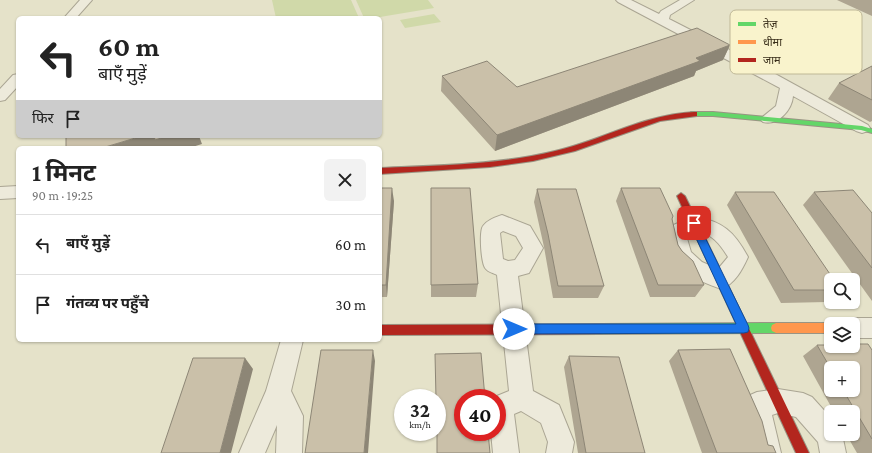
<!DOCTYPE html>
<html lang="hi">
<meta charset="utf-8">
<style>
:root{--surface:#fff;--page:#f2f2f2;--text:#222;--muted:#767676;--line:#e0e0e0}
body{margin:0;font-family:"Crimson Pro","Noto Sans Devanagari",serif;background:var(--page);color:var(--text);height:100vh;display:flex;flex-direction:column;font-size:15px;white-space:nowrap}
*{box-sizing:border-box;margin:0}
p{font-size:13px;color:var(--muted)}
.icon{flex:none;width:22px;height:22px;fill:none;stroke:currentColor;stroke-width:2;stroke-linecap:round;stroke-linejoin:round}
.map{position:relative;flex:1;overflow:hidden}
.details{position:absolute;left:16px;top:146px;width:366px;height:196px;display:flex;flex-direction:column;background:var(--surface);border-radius:6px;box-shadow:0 1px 3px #0004}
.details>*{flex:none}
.guide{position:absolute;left:16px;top:16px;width:366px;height:122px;border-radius:6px;box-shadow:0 1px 3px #0004;background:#fff;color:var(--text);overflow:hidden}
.buttons{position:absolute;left:824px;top:273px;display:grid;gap:8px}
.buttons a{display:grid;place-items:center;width:36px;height:36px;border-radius:6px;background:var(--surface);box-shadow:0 1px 3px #0004;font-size:20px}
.speed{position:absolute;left:394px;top:389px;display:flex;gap:8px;font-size:20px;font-weight:700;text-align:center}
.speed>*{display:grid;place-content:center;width:52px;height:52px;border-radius:50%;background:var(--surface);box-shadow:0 1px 3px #0004;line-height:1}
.speed small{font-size:10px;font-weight:400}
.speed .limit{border:6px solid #d22;background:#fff;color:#111}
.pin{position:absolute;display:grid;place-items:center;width:34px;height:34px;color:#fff;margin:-17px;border-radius:8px;box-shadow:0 2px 6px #0006}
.me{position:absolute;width:44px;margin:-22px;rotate:90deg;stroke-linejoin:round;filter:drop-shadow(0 0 3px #0008)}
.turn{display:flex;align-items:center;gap:14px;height:84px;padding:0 16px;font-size:18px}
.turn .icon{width:52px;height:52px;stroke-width:2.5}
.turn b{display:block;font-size:28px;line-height:34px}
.then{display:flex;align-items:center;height:38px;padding:0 16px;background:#0003;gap:8px;font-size:15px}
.round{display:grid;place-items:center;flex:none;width:42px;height:42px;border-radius:6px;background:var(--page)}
.overview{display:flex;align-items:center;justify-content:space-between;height:68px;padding:0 16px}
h1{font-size:24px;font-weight:700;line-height:30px}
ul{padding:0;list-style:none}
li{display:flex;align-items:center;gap:12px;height:60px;padding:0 16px;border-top:1px solid var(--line)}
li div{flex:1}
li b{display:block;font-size:15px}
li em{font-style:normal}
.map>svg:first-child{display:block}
.green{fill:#d0d9a9}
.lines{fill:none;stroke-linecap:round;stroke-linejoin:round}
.street-casing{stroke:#aaa593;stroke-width:2}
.fast-casing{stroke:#999483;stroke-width:2}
.slow-casing{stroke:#999483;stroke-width:2}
.jam-casing{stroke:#999483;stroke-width:2}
.street{fill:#edeadb;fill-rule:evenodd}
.fast{fill:#63d668;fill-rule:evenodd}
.slow{fill:#ff974d;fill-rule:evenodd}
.jam{fill:#b3261e;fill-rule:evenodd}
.wall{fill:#aea591;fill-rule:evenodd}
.shaded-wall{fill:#8d8676}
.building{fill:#cac0a9;stroke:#8d8676}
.route{fill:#1a73e8;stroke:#114b97}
.key{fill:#f9f3cc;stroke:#bfb897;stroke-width:1}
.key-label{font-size:11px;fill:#392e1a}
</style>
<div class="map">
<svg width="872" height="453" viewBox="0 0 872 453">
<rect width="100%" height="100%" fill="#e5e2c9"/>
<!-- green -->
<path class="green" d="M272 0H351L359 18H276Z
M356 0H428L434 8 374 18H364Z
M434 14 441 22 405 28 400 20Z"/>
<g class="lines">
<defs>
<path id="street" d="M80 0H92L76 18H64Z
M616 0H631L659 14 661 11 680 0H694L670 15 669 19 757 64 868 125 870 128 868 131 862 133 856 131 793 96C792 110 778 126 763 122L760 119 776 106 780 88 618 2Z
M18 74V86L5 100 0 101V89L13 75Z
M18 186V198L0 199V187Z
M502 215 530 226 543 248 529 273 518 276 533 391 559 405 574 442 572 453H546L548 442 541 423 521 411 514 414 519 453H493L491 432H497V398H492L509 391 497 275C494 273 488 272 486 269 481 265 479 231 483 226 487 220 496 217 502 215ZM503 231 516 236 523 248 515 260 508 261 503 259 500 233Z
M694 216C723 222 734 231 748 257 742 270 735 284 721 289 705 283 679 274 672 257 669 249 668 240 666 232L669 227ZM696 230C712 234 720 244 728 257L718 269 702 262 691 252 686 235Z
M853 318H872V338H853V324H844L845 321Z
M281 340H303L291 391 303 416 302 453H276L277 425 265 453H239L266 391Z
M778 389 803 393 812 397 831 418V434H842L846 453H820L818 442 796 417 778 413 772 415 781 453H755L744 405 748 396 757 392Z"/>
<path id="fast" d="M691 112H713L862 126 872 129V133L861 130 713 116H691Z
M776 323 780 325 781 328 780 331 776 333 600 334 596 332 595 329 596 326 600 324Z"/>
<path id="slow" d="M776 323H831L833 324H831V333H776L772 331 771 328 772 325Z"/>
<path id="jam" d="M694 112H697V116L660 121 575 151 533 161 490 167 380 174V168C438 165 498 165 555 151 603 140 642 115 694 112Z
M681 193 685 196 809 453H796L677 196Z
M600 324 604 326 605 329 604 332 600 334 380 335V325Z"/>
</defs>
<!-- street casing -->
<use href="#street" class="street-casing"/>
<!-- fast casing -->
<use href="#fast" class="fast-casing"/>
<!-- slow casing -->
<use href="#slow" class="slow-casing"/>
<!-- jam casing -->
<use href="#jam" class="jam-casing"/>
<!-- street -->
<use href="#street" class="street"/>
<!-- fast -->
<use href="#fast" class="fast"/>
<!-- slow -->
<use href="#slow" class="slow"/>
<!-- jam -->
<use href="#jam" class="jam"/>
</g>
<!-- wall -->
<path class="wall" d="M837 0H872V16Z
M730 45 723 60 696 71 694 76 495 151 441 91 442 76 517 87Z
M872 66V121L870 122 828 99 839 83Z
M380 188 394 201 387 297H380Z
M431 188 478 284 476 297H431Z
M621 188 672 219 678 245 704 285 695 297H650L616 201Z
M537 189 604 286 598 298H553L544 247 534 202Z
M735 192 831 280V299L827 302 781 303 727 205Z
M814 192 872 213V301L803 205Z
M817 345 872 350V453H857L846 434H853V412H834L803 356ZM831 368 853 390H831Z
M678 350 768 445 776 453H702L669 361Z
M569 356 645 453H578L564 367Z"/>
<!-- shaded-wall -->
<path class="shaded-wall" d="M730 45 723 60 696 71 694 76 495 151 497 135Z
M142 136H199L202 144 189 148H102Z
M392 188 394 201 387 297 386 285Z
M373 350 375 361 368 453H364Z
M245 358 253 369 231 453H220Z"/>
<!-- building -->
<path class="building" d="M697 28 730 45 696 58 700 61 497 135 442 76 487 61 517 87Z
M872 66V100L839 83Z
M66 136H142L102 148H66Z
M154 136H168L155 140Z
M380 188H392L386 285H380Z
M431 188H470L478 284 431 285Z
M621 188H660L673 216 672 219 678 245 682 251 693 261 704 285H658Z
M537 189H576L604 286H558L548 234Z
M853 190 872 213V268L814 192Z
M735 192H774L834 280H831V290H794Z
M853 344H868L872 350V439L843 390H853V368H831V369L817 345H831V346H853Z
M730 349 762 421 768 445 773 446 776 453H717L678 350Z
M321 350H373L364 453H305Z
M481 353 485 398H463V432H488L490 453H437V398H436L435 354Z
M569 356 619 357 645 453H586Z
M193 358H245L220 453H161Z"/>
<!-- route -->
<path class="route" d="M694 219 698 223 748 325 749 328 748 332 744 333 514 334 510 333 508 329 510 326 514 324H736L689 223Z"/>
<!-- legend -->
<rect x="730" y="10" width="132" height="64" rx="6" class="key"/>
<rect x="738" y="22" width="18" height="4" fill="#63d668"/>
<rect x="738" y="40" width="18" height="4" fill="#ff974d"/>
<rect x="738" y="58" width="18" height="4" fill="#b3261e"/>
<g class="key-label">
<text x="763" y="28">तेज़</text>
<text x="763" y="46">धीमा</text>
<text x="763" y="64">जाम</text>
</g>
</svg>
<div class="buttons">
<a><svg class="icon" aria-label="search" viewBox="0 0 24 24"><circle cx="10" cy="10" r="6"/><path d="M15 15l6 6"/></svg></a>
<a><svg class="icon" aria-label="layers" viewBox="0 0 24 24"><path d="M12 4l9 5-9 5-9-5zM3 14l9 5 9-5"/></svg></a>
<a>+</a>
<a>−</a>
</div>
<div class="speed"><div>32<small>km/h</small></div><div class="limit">40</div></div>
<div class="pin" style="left:694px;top:223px;background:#d93025"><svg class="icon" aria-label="arrive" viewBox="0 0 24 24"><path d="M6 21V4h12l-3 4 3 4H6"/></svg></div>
<svg class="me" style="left:514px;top:329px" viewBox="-20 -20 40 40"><circle r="19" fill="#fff"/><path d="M0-13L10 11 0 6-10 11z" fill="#1a73e8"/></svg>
<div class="guide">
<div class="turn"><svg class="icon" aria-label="left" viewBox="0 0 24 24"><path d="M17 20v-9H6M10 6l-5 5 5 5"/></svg><div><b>60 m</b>बाएँ मुड़ें</div></div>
<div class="then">फिर<svg class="icon" aria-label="arrive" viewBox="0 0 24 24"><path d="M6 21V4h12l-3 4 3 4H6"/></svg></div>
</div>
<section class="details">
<div class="overview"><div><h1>1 मिनट</h1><p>90 m · 19:25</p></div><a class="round"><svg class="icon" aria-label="close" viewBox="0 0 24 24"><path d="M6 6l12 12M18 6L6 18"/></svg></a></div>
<ul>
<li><svg class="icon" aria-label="left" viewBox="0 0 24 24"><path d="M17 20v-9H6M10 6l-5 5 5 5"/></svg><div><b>बाएँ मुड़ें</b></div><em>60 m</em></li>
<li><svg class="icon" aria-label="arrive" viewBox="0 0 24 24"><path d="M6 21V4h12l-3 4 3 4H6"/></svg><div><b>गंतव्य पर पहुँचे</b></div><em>30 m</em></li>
</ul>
</section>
</div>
